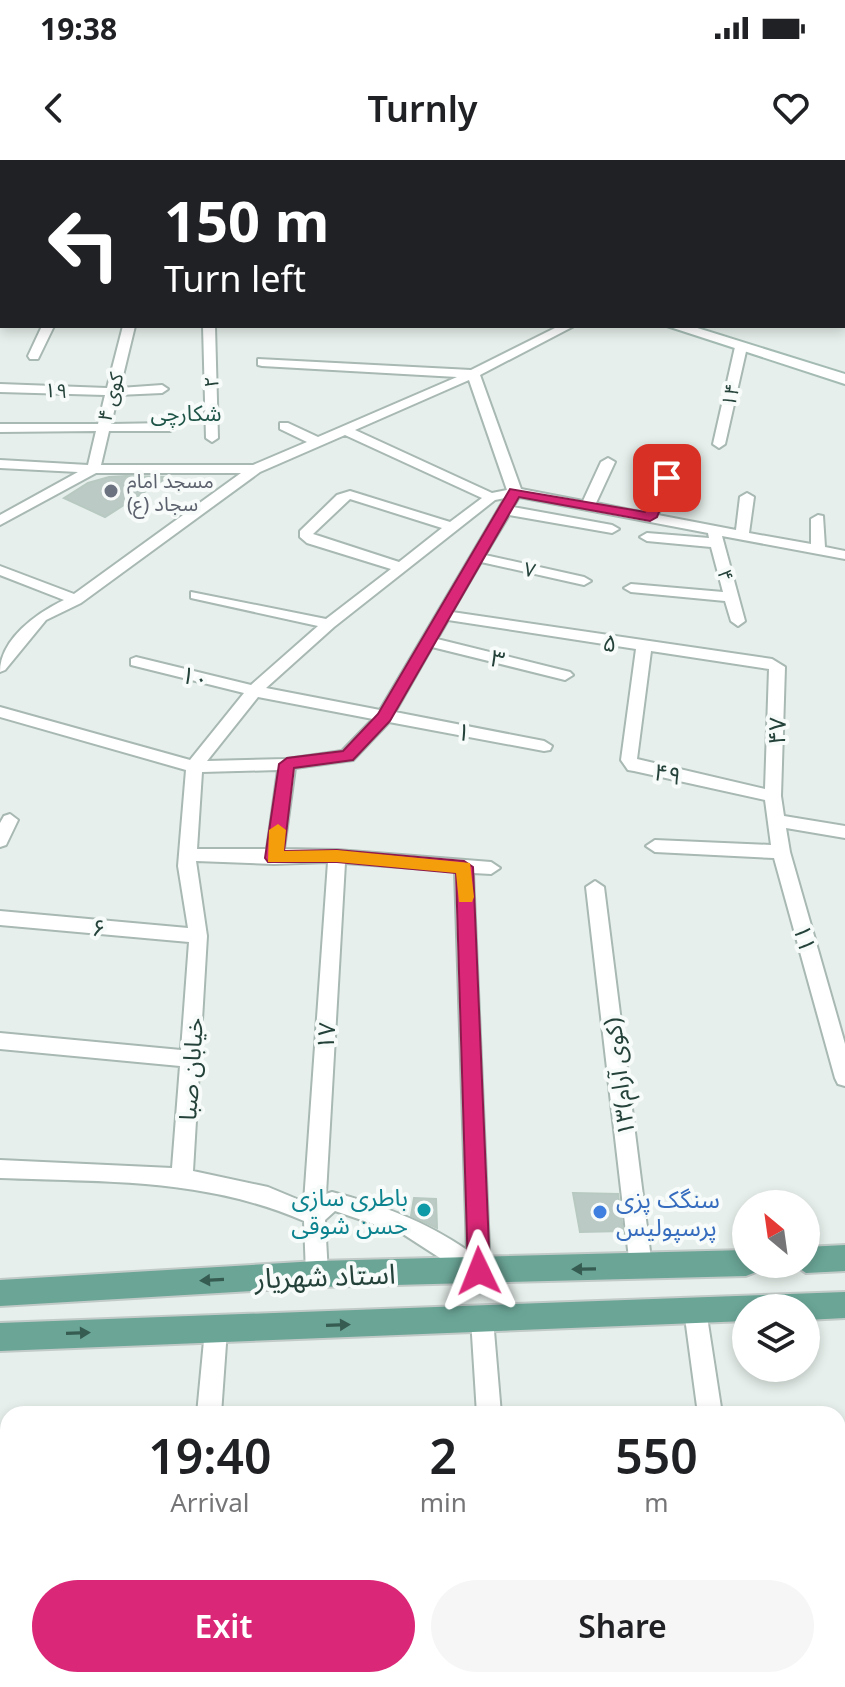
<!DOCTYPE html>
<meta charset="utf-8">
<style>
:root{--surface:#fff;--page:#f6f6f6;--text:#202124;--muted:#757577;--accent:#db2777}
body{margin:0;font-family:"Noto Sans","Noto Sans Arabic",sans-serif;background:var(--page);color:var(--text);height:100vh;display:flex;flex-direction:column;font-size:30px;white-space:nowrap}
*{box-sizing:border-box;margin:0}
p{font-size:26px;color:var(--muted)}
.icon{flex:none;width:44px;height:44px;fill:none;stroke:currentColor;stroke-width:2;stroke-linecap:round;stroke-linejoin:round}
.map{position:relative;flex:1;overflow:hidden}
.side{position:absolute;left:0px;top:1246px;width:846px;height:282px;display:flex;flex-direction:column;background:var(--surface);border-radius:24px 24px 0 0;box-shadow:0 4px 12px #0003}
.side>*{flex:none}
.banner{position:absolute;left:0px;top:0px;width:846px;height:168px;box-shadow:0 4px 12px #0003;background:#202124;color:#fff;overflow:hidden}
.needle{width:52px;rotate:331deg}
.buttons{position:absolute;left:732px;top:1030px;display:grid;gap:16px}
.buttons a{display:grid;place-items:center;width:88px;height:88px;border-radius:50%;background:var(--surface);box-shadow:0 4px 12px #0003;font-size:40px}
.pin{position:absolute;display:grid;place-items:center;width:68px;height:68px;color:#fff;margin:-34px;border-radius:16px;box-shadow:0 4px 12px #0006}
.me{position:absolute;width:88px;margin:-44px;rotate:358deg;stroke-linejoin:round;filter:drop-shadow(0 0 6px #0008)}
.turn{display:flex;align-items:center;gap:28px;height:168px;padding:0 32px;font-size:36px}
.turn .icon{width:104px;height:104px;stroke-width:2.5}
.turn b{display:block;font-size:56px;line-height:68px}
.eta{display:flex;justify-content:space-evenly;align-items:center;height:136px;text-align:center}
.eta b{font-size:48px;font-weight:600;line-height:56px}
.action{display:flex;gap:16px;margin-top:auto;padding:16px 32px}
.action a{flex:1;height:92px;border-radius:48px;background:var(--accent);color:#fff;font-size:32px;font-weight:600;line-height:92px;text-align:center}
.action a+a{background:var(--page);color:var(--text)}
.status{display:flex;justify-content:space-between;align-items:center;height:56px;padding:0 40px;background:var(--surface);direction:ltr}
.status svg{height:22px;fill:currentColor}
header{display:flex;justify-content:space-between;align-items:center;height:104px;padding:0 32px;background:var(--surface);font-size:36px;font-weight:600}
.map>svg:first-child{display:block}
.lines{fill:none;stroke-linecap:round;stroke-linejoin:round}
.canal{fill:#8ec9d4;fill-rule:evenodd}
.building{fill:#bbcac4;stroke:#b8c9c2;stroke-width:2}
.minor-casing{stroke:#a8b8b2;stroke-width:4}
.tertiary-casing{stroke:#a8b8b2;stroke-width:4}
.secondary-casing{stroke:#a4bbb3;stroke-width:4}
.primary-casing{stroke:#c2cac8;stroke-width:4}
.path{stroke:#86b3a5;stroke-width:2;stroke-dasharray:2 4;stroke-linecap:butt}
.minor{fill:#fff;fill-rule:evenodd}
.tertiary{fill:#fff;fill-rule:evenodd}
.secondary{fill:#fff;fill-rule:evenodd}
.primary{fill:#6aa596;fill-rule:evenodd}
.oneway{fill:#365b51}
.route{fill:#db2777;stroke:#8e194d;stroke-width:2}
.slow{fill:#f59e0b}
.worship-dot{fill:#6b7280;stroke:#f7fbf9;stroke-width:3}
.culture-dot{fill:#0f9aa8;stroke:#f7fbf9;stroke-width:3}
.shop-dot{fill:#3f7fe0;stroke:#f7fbf9;stroke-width:3}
.labels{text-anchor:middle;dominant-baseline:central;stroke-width:8;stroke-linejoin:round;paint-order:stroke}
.far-street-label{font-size:20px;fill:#24423a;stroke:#f7fbf9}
.far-worship-label{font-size:20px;fill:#5b616d;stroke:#f7fbf9;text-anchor:start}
.far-neighbourhood-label{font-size:22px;fill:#1f5548;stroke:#f7fbf9}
.street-label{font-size:24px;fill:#24423a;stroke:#f7fbf9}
.culture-label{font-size:24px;fill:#0d838f;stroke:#f7fbf9;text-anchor:end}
.shop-label{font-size:24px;fill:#366cbe;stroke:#f7fbf9;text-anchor:start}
.near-street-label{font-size:28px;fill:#24423a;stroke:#f7fbf9}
</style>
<div class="status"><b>19:38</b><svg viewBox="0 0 49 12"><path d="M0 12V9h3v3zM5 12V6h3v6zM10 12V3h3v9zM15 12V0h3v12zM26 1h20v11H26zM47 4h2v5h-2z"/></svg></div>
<header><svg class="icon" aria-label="back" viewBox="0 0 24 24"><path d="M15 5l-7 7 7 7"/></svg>Turnly<svg class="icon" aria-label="heart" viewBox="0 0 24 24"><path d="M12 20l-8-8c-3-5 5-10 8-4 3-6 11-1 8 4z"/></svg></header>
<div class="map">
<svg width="845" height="1527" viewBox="0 0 845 1527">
<rect width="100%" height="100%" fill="#e6efeb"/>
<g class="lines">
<!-- canal -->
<path class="canal" d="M845 100V109H844V100Z
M0 127H2V135H0Z"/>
</g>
<!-- building -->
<path class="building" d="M109 317 126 316 168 317 105 357 64 338 88 323Z
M573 1033 618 1034 623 1071 580 1072Z
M414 1038 436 1039 437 1068 411 1056Z"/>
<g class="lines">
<defs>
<path id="minor" d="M220 0H234L219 2Z
M281 0H299L300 2H282Z
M319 0H331L318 2Z
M458 0H477L478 2H459Z
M610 0H621L609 2Z
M683 0H693L682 2Z
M733 0H743L732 2Z
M769 0H779L768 2Z
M828 0H838L827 2Z
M0 34H2L0 41Z
M844 82H845V89H844Z
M42 166H54L38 199H30L28 196Z
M123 166H135L120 228 162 225 168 229 162 233 118 235 111 264 170 263 176 267 170 271H109L101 305H253L307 282 280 269V263H288L318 277 457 217 262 206 258 205V199L471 210 559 166H574L480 215 521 329 583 341 601 302 608 298 615 302 596 343 645 353 660 318 667 314 674 318 658 355 736 370 740 337 747 333 754 337 749 373 811 384V359L818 355 823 356 825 387 845 391V399L722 376 745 461 738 466 731 461 725 441 631 432 624 428 631 424 723 432 711 387 647 381 640 377 647 373 709 378 708 373 519 337 513 347 612 365 619 369 612 373 509 355 485 395 584 417 591 421 584 425 481 402 452 452 772 499 785 507 781 636 784 656 845 666V678L786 668 790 692 845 884V926L838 924 835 918 774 698 655 692 646 686 655 680 771 685 765 640 634 611 628 610 621 600 636 489 448 460 437 479 570 512 573 515 565 520 432 487 395 552 544 581 552 586 550 590 544 591 389 562 353 600 295 608 284 689 337 690 491 702 500 708 491 714 473 713 490 1111 487 1118 479 1121 471 1118 403 1074 335 1051 325 1060 328 1114 325 1121 317 1124 309 1121 306 1114 304 1061C205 1018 105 1022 0 1018V1000L172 1008 180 906 0 889V873L181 890 189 782 0 765V751L188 768 178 706 186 610 0 557V547L190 600 244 533 131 505V499L136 497 251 525 318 466 191 438V432L326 459 391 409 307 383 300 377V371L337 335 350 331 450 362 482 338 345 275 260 312 81 443 46 460 5 510 0 512C0 479 37 453 64 440L0 415V406L74 434 241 313H96L0 365V355L78 312 0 308V300L88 305 96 271 0 272V264H98L105 235 0 232V224L107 228ZM469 220 507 330 492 333 355 270ZM505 338 380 550 266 528 334 467 495 340ZM350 339 442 368 399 402 313 374ZM651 491 769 509 765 629 637 599ZM258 537 373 559 342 591 287 599 207 601ZM278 610 267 689H197L202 612ZM196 701 274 704 328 702 304 1042 268 1027 193 1011 207 776ZM345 703 455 711 467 1090C425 1061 381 1045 332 1032L326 1034Z
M203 166H215L218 278 212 282 206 278Z
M741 183 747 187 725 284 719 288 713 284 735 187Z
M10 654 18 660 6 685 0 687V663L4 656Z
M595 721 604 727 652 1107 649 1114 641 1117 633 1114 630 1107 586 727Z
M695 1140 703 1143 706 1150 722 1254H698L684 1150 687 1143Z
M482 1149 490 1152 493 1159 501 1254H477L471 1159 474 1152Z
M216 1160 224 1163 227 1170 221 1254H197L205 1170 208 1163Z
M173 1520H199L198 1527H172Z
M493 1520H519L520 1527H494Z
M734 1520H760L761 1527H735Z"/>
<path id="tertiary" d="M844 93H845V101H844Z
M845 108V117H844V108Z
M0 120H2V128H0Z"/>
<path id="secondary" d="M44 0H58L59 2H45Z
M0 15H2V23H0Z
M667 166H691L845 214V224Z"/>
<path id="primary" d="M845 1085V1111L806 1113 793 1104H806V1087Z
M746 1090V1104H760L756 1112 746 1116 317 1127 0 1146V1120L317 1101Z
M845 1132V1158L806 1160V1148H746V1161L0 1191V1163Z"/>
</defs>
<!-- minor casing -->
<use href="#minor" class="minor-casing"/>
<!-- tertiary casing -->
<use href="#tertiary" class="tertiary-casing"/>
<!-- secondary casing -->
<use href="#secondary" class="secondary-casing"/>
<!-- primary casing -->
<use href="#primary" class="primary-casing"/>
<!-- path -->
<path class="path" d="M591 0 601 1
M121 2 128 0"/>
<!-- minor -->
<use href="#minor" class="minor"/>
<!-- tertiary -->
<use href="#tertiary" class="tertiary"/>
<!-- secondary -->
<use href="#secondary" class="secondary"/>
<!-- primary -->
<use href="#primary" class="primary"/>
</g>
<!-- one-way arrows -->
<defs><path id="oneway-solid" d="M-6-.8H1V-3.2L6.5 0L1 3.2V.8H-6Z" transform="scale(2)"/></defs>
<g class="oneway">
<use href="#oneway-solid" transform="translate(584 1109) rotate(179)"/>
<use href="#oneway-solid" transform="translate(212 1120) rotate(177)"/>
<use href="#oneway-solid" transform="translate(338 1165) rotate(-2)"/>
<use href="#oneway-solid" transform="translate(78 1173) rotate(-2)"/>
</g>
<!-- route -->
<path class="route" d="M662 315 673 318 657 357 650 361 519 337 390 561 353 600 294 608 284 691 337 690 464 701 473 707 490 1111 487 1118 479 1121 472 1118 468 1111 456 713 337 702H268L265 698 279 604 287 598 343 591 378 554 510 329 645 352Z"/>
<!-- slow -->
<path class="slow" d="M278 664 286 670 284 691 337 690 470 703 474 737 472 742H459L456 713 337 702H268L269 670Z"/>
<!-- markers -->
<circle class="worship-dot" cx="111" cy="331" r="8"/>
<circle class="culture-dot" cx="424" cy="1050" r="8"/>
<circle class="shop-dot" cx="600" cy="1052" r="8"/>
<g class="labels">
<!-- far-street labels -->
<g class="far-street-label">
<text transform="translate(211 222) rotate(-91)">۲</text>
<text transform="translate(56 230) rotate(2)">۱۹</text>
<text transform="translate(730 235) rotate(-77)">۱۴</text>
<text transform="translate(110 237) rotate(-75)">کوی ۴</text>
<text transform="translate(530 409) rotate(12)">۷</text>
<text transform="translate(726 415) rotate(75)">۴</text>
</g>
<!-- far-worship labels -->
<g class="far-worship-label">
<text x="127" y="320">مسجد امام<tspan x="127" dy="23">سجاد (ع)</tspan></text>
</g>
<!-- far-neighbourhood labels -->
<g class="far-neighbourhood-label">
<text x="186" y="252">شکارچی</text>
</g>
<!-- street labels -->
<g class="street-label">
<text transform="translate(610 482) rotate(9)">۵</text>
<text transform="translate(498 498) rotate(14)">۳</text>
<text transform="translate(195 516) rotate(14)">۱۰</text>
<text transform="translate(464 571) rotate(10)">۱</text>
<text transform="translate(776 571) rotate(-88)">۴۷</text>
<text transform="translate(668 613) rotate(12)">۴۹</text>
<text transform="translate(99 767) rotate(5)">۶</text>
<text transform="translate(806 778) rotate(74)">۱۱</text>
<text transform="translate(325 876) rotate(-86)">۱۷</text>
<text transform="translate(190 909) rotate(-86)">خیابان صبا</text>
<text transform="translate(618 917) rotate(-97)">۱۳(کوی آرام)</text>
</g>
<!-- culture labels -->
<g class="culture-label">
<text x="408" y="1036">باطری سازی<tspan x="408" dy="28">حسن شوقی</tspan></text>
</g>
<!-- shop labels -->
<g class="shop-label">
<text x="616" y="1038">سنگک پزی<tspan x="616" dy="28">پرسپولیس</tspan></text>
</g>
<!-- near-street labels -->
<g class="near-street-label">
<text transform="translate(325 1115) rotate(-2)">استاد شهریار</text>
</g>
</g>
</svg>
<div class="buttons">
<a><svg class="needle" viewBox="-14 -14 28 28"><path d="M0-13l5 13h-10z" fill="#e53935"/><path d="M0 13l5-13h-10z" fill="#757577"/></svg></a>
<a><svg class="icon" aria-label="layers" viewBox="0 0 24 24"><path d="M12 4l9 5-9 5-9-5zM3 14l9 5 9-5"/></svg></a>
</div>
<div class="pin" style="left:667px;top:318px;background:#d93025"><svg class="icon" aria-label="arrive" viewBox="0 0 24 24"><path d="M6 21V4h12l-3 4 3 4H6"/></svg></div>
<svg class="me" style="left:479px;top:1111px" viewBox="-20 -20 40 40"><path d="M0-17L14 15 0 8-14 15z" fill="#db2777" stroke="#fff" stroke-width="4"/></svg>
<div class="banner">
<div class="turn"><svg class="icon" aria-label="left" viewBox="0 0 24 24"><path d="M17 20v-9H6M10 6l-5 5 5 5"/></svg><div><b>150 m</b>Turn left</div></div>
</div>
<section class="side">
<div class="eta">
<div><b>19:40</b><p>Arrival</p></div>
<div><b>2</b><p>min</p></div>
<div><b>550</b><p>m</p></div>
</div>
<div class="action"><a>Exit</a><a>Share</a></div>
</section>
</div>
